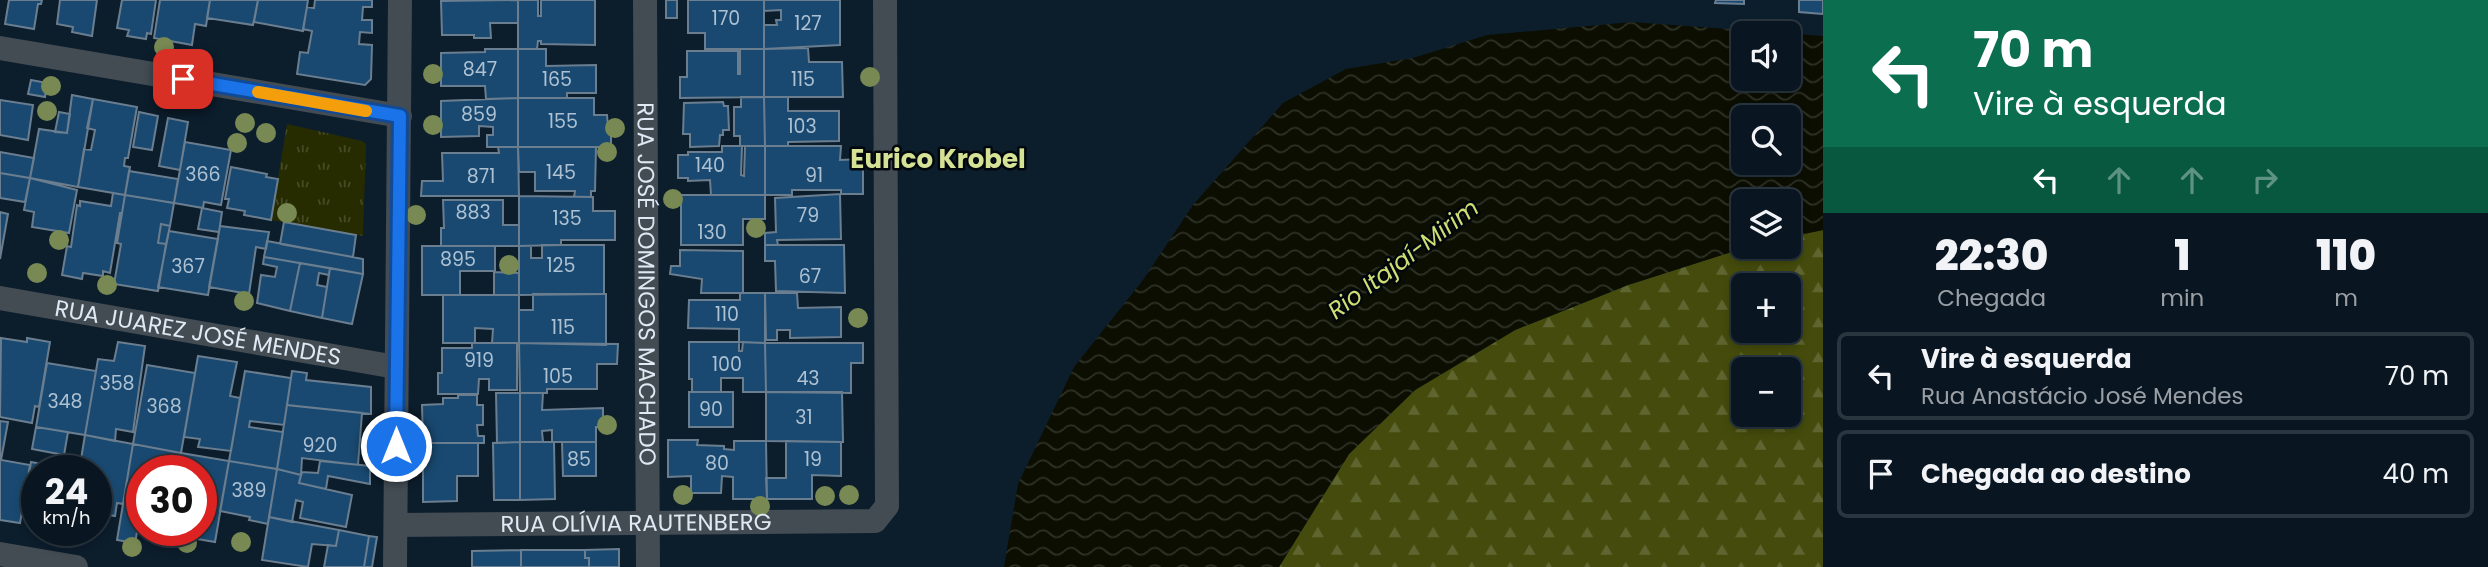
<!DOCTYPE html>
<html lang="pt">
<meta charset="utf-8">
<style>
:root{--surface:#091621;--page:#17232e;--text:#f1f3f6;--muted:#999fa5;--line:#29353f}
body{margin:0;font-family:Poppins,sans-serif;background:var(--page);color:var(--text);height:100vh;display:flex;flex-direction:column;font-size:26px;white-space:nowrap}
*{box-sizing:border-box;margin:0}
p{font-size:23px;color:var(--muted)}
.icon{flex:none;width:38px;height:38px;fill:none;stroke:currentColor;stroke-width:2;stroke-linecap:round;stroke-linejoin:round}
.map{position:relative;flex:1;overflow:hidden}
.drawer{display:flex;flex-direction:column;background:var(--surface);width:665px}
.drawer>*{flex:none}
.top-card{background:#0b6e4f;color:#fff;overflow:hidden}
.buttons{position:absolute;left:1731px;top:21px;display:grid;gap:14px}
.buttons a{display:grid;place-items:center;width:70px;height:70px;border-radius:10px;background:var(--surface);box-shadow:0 4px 10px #0003,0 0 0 2px var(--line);font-size:35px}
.speed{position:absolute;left:21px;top:455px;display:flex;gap:14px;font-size:35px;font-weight:700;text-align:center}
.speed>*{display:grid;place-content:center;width:91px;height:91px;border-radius:50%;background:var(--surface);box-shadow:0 4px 10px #0003,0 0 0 2px var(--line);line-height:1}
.speed small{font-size:18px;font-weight:400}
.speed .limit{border:10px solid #d22;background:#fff;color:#111}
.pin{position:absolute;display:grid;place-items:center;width:60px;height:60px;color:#fff;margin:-30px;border-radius:14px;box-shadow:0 4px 10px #0006}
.me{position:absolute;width:77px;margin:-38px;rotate:0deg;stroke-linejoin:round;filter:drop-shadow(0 0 5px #0008)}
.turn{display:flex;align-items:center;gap:24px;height:147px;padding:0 35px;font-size:32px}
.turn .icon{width:91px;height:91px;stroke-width:2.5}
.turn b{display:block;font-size:49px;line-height:60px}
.lanes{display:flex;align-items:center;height:66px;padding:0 35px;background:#0003;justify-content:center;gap:35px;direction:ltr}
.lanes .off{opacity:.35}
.eta{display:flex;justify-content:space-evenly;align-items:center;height:119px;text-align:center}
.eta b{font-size:42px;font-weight:800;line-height:49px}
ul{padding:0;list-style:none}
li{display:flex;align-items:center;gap:21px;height:88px;margin:0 14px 10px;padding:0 21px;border:4px solid var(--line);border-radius:10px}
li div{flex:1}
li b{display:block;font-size:26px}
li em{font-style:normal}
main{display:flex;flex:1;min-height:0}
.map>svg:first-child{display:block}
.grass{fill:url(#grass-tufts)}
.forest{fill:url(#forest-firs);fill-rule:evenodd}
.water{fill:url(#water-waves);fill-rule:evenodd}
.building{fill:#194970;stroke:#6a7e90;stroke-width:2}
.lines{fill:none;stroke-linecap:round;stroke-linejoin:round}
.street{stroke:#434b53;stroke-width:24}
.tree{fill:#788954}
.route-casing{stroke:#114b97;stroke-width:18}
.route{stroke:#1a73e8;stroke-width:12}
.slow{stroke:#f59e0b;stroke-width:12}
.labels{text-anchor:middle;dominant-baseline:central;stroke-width:5;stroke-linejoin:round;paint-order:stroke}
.number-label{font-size:19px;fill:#adc1d2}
.street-label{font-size:23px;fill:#dee9f3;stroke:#02070d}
.water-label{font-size:24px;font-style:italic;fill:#cede72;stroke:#02070d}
.quarter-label{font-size:26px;font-weight:bold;fill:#d5e295;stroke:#02070d}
</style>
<main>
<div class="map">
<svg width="1823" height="567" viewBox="0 0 1823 567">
<defs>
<pattern id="grass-tufts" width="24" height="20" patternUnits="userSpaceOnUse" patternTransform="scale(1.75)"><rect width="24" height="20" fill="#272c00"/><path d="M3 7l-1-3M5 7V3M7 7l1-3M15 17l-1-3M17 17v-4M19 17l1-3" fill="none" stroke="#464b26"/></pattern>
<pattern id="forest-firs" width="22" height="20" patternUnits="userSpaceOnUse" patternTransform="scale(1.75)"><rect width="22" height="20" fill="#444b0c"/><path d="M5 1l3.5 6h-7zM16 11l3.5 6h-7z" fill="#5f6530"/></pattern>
<pattern id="water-waves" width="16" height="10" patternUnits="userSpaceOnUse" patternTransform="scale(1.75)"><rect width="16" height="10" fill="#0b0e00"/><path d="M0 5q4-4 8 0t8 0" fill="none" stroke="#2e3126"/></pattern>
</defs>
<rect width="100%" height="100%" fill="#0c1d2c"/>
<!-- grass -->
<path class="grass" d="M287 124 362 141 366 144 363 236 271 220Z"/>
<!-- forest -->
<path class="forest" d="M1823 230V567H1279L1349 454 1415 390 1515 330 1628 285 1747 247H1788L1789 237ZM1743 285H1788V331H1743ZM1743 369H1788V415H1743Z"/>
<!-- water -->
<path class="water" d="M1632 22 1823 36V230L1789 237 1788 201H1743V247H1747L1628 285 1515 330 1415 390 1349 454 1279 567H1004L1018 484 1074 367 1143 280 1193 205 1283 103 1346 69 1413 58 1487 35ZM1743 33H1788V79H1743ZM1743 117H1788V163H1743Z"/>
<!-- building -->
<path class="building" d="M9 0H42L41 4H38L34 29 5 24Z
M60 0H97L92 36 72 32 73 27 57 24Z
M122 0H156L151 34 147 33 146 39 127 36 129 30 117 28Z
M160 0H210L206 26 195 24 192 45 154 38Z
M210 0H258L253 25 207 18Z
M258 0H308L303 31 254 22Z
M315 0H372V7H363L362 20H372V33L360 32 359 44 372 45 371 79 365 85 297 74 300 52 308 53 312 31 303 29 307 7 314 8Z
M518 0V23H490L491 38H474V35H442L441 1Z
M518 0H538V16H541V0H595V45L541 44V41H538L537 49H518Z
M666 0H677V18H666Z
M688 0H764V49H705V33H688Z
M764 0H840V45L764 49V25H777L776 20H781V10L764 11Z
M1716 0H1744V4L1715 3Z
M1799 0H1823V14L1799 12Z
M808 48 809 62H842L843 97H764V49Z
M485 49H518V98L486 99 485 86H441V53L485 52Z
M518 49H546V66L596 65V93H567V98H518Z
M740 49H764V97L680 98V77H687V51H738V74H740Z
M31 80 47 83 45 97 28 94Z
M72 95 93 99 78 187 30 178 39 129 67 133Z
M741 97H764L765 146H740V136H734V107H741Z
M764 97H788V111H839V141L788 142V146H765Z
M518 98H594V115H607L608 127 611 128V147H518Z
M518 98V147H487V135H493V127L479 126V136L441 137V101Z
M93 99 137 107 128 158H125L124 166 130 167 125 195 78 187 84 149 91 150 95 130 87 128Z
M0 100 33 105 28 140 0 135Z
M723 102 724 106H728L729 130H723V135H720L719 146 690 147V134H683L684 103Z
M59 112 70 114 67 133 55 132Z
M139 112 158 116 152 150 133 147Z
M168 118 188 122 180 170 159 166Z
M185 142 231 150 221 205 204 202 203 208 174 203Z
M722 146H742L741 175 744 176 745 146H765V195H711L710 180 688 181V178H678V155H688V152H722Z
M765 146H841L840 160 863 159V194H841V190H792V195H765Z
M498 147H518L519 196H421L422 181H443L442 153H499Z
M518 147H596L595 191H591V197H574L575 191H535V172H519Z
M0 152 34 158 30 178 0 173Z
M231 167 267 174 266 177 278 179 271 220 244 215 245 211 227 208 229 199H225Z
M129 171 178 179 174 203 125 195Z
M0 173 30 178 25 202 0 198Z
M30 178 77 190 69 233 32 227 34 212 24 210Z
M113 193 125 195 122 213H120L110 273 103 271V276L83 273 82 279 62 275 67 246 71 247 77 205 80 206V201L111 206Z
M840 194 841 239 777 240 778 245H765V233L776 232 775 198Z
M125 195 174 203 170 226 161 224 158 243 166 244 158 291 114 284 121 244 117 243Z
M681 195H765V219H743V245H681Z
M519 196 593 197V211H615V240H561V245L519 246Z
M443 200H503V225H519V246H441V228H444Z
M202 208 222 212 219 232 198 229Z
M0 212 8 214 0 259Z
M284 222 356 235 353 257 280 244Z
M161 224 170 226 166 244 158 243Z
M220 226 269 232 266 249 256 247 249 294 209 287Z
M169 231 218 239 208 295 158 287Z
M267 241 363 259V274L264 257Z
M542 245H604V294L519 295V246H531V258H542Z
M765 245H844L845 293 776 291 775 261H765Z
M422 246H495V271H460V295H422Z
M680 250 743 251V293H701L702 279 670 274 671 266H680Z
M264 257 300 263 290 311 257 303 261 275 275 277 277 267 263 264Z
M300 263 330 268 329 275 319 273 317 285 327 287 322 318 290 311Z
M330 268 363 274 352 324 322 318Z
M494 272 519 273V295H494Z
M740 293H765V343L739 342V329L688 328 689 300H740Z
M765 293H797L798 308 841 307V337L790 338V330H777V340H766Z
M533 294H606V345L519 343V310H533Z
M443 295H519V343H492L493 329 475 328V343H443Z
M1 338 27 342V338L50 342 39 407 35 406 32 423 0 417Z
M118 342 145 346 133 432 116 429 115 441 85 435 98 359 114 361Z
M689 342H739V351H742L743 342 765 343 766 392H743V378H721V392H692V379H689Z
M472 343H517V390H489V379H479L478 394H438V373H442V348H472Z
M519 343 618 344 617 364H597V389H547V393H520Z
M765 343H863V363H851V393L766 392Z
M198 356 237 362 230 396 240 398 231 451 198 447 200 439 184 437Z
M47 363 96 371 85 435 36 427Z
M147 365 195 373 181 453 133 444Z
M245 371 291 378 284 425 250 421 249 427 283 432 277 469 229 461Z
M292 371 307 373 306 380 371 387V414L287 405Z
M689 392H733V427H689Z
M766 392H842L843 442 766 441Z
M496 393H520V442L497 443Z
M520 393H543L542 410 603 408V427H596V442H552V430L542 431 543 442H520Z
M458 395H477V405H483V425H477L478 436H484V443H423L422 405 443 404V398H458Z
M287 405 362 413 358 465 302 458 301 475 277 469Z
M0 421 8 422 1 460 30 465 20 523 0 520Z
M36 427 68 432 64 455 32 449Z
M85 435 133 444 123 504 117 503 115 516 96 513V471H79Z
M668 440H698L697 445 724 446V449L734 450V441H766L767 499H733V477L722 476 721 493H691V476L668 477Z
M786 441 841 442V476L812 475V499H767L766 478H786Z
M520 442H554L555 499 520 500Z
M520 442V500H494L493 443Z
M562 442H596V476H563Z
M423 443H478V476H457V501L423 502Z
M133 444 181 453 178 471H142V505L135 543 117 540Z
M181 453 229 461 215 542 168 534V530H201V491L210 492 211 487H207L208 480 201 479V471H178Z
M229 461 277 469 268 524 249 520 250 517 220 511Z
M320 461 370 466V484L328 476 326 489 299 483 302 472 318 473Z
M31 462 77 470V471H37V503L24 501Z
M277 469 301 475 299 483 352 495 346 527 300 518 303 502 296 500 292 522 269 517Z
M269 517 339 530 336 546 312 544 308 567 262 560Z
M339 530 369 536 364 567H324L328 545 336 546Z
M369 536 377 537 372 567H364Z
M619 549V567H589V558H585V550Z
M521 550H585V558H589V567H521Z
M521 550V567H472V551Z"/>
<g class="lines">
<!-- street -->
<g class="street">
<path id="s1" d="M645 0 648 567"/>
<path d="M0 48 400 116"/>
<path id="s2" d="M0 298 396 367"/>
<path id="s3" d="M396 525 875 521 887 506 885 0"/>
<path d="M0 554 76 567"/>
<path d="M395 567 400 0"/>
</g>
</g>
<!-- trees -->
<g class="tree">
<circle cx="164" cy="47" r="10"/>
<circle cx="433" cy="74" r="10"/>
<circle cx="870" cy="77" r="10"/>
<circle cx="51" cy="86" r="10"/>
<circle cx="47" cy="111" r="10"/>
<circle cx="245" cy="123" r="10"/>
<circle cx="433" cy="125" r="10"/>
<circle cx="615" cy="128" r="10"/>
<circle cx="266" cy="133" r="10"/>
<circle cx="237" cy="143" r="10"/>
<circle cx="607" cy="152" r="10"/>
<circle cx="673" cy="199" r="10"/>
<circle cx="287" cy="213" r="10"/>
<circle cx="416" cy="215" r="10"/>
<circle cx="756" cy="228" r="10"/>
<circle cx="59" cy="240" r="10"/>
<circle cx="509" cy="265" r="10"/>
<circle cx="37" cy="273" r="10"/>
<circle cx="107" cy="285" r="10"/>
<circle cx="244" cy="301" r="10"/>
<circle cx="858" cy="318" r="10"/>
<circle cx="607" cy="425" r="10"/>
<circle cx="683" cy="495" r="10"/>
<circle cx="849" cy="495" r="10"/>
<circle cx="825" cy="496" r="10"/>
<circle cx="760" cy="506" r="10"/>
<circle cx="241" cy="542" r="10"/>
<circle cx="187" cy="543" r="10"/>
<circle cx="132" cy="547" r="10"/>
</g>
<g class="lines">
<defs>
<path id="route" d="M183 79 400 116 396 446"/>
</defs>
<!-- route casing -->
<use href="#route" class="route-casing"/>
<!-- route -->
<use href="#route" class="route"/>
<!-- slow -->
<path class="slow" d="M258 92 366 111"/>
</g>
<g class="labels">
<!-- number labels -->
<g class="number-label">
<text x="726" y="18">170</text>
<text x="808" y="23">127</text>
<text x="480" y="69">847</text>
<text x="557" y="79">165</text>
<text x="803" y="79">115</text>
<text x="479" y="114">859</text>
<text x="563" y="121">155</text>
<text x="802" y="126">103</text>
<text x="710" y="165">140</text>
<text x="561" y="172">145</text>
<text x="203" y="174">366</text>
<text x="814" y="175">91</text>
<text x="481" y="176">871</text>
<text x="473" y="212">883</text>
<text x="808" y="215">79</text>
<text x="567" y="218">135</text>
<text x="712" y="232">130</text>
<text x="458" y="259">895</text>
<text x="561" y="265">125</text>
<text x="188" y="266">367</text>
<text x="810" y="276">67</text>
<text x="727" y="314">110</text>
<text x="563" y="327">115</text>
<text x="479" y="360">919</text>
<text x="727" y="364">100</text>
<text x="558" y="376">105</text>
<text x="808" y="378">43</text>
<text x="117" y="383">358</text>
<text x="65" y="401">348</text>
<text x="164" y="406">368</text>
<text x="711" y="409">90</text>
<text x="804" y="417">31</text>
<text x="320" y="445">920</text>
<text x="579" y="459">85</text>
<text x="813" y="459">19</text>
<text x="717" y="463">80</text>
<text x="249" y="490">389</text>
</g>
<!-- street labels -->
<g class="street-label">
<text stroke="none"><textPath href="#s1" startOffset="284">RUA JOSÉ DOMINGOS MACHADO</textPath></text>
<text stroke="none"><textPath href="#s2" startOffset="201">RUA JUAREZ JOSÉ MENDES</textPath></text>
<text stroke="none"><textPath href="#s3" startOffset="240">RUA OLÍVIA RAUTENBERG</textPath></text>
</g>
<!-- water labels -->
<g class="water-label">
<text transform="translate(1403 259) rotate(-37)">Rio Itajaí-Mirim</text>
</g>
<!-- quarter labels -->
<g class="quarter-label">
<text x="938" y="159">Eurico Krobel</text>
</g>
</g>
</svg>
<div class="buttons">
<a><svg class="icon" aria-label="sound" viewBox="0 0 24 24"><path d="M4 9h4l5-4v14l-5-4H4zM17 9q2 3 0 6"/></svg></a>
<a><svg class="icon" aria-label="search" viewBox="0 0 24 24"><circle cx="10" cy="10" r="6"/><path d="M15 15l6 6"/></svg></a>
<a><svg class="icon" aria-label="layers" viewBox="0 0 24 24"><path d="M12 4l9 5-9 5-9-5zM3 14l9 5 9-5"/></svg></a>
<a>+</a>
<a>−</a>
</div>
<div class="speed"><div>24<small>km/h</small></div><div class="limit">30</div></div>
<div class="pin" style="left:183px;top:79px;background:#d93025"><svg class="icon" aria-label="arrive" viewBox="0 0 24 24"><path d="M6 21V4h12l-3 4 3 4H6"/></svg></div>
<svg class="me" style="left:396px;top:446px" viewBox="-20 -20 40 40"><circle r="17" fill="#1a73e8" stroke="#fff" stroke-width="3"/><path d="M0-11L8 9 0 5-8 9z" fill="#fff"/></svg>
</div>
<section class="drawer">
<div class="top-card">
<div class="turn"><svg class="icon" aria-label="left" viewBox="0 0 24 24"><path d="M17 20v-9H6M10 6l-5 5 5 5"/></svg><div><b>70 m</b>Vire à esquerda</div></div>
<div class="lanes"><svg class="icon" aria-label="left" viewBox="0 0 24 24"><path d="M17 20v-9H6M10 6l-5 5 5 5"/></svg><svg class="icon off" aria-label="ahead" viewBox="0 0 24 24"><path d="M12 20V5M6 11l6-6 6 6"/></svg><svg class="icon off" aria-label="ahead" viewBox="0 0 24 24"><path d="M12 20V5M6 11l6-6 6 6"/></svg><svg class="icon off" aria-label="right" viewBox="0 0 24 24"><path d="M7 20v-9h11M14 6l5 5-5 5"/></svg></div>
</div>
<div class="eta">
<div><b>22:30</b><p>Chegada</p></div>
<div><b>1</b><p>min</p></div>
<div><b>110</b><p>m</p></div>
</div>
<ul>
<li><svg class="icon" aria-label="left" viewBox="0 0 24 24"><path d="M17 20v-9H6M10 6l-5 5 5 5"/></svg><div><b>Vire à esquerda</b><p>Rua Anastácio José Mendes</p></div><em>70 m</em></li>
<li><svg class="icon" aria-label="arrive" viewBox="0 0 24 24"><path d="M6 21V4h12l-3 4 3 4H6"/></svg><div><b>Chegada ao destino</b></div><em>40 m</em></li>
</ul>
</section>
</main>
